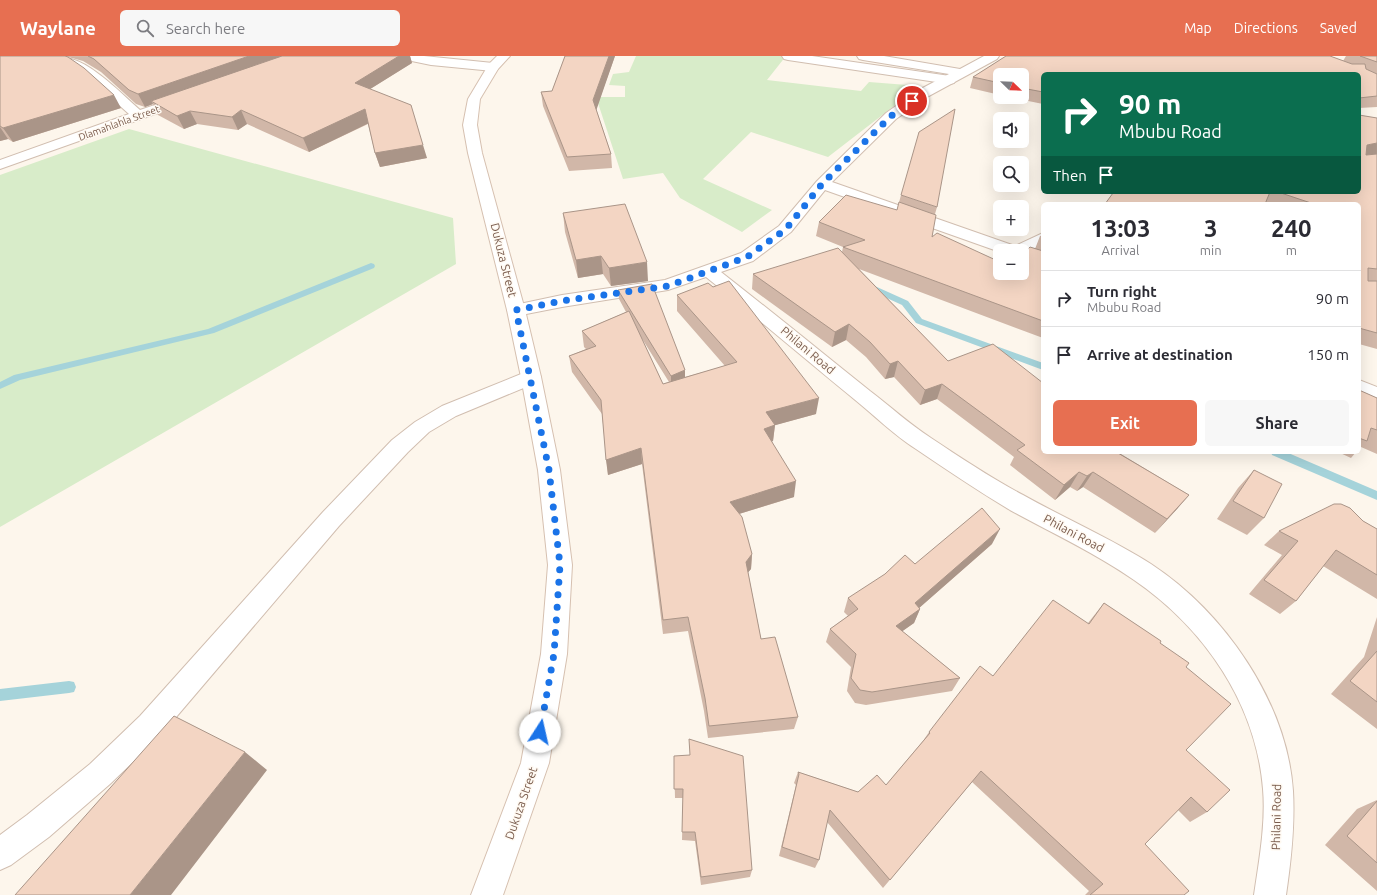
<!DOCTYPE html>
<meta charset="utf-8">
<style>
:root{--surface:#fff;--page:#f7f7f7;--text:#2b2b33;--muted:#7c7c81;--line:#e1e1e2;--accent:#e76f51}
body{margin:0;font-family:Ubuntu,sans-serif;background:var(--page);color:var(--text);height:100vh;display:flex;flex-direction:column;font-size:15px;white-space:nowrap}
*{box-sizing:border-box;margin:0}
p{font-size:13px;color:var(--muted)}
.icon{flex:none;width:22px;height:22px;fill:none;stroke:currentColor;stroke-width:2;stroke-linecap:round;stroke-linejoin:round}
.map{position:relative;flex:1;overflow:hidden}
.side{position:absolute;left:1041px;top:146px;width:320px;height:252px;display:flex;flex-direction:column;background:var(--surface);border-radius:6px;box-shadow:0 4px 16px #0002}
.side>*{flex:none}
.guide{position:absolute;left:1041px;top:16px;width:320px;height:122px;border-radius:6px;box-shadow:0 4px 16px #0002;background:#0b6e4f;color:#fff;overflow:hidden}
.needle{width:26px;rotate:113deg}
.buttons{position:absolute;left:993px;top:12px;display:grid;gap:8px}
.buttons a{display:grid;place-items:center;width:36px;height:36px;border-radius:6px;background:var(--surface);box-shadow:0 4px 16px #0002;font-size:20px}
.pin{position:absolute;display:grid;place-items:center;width:34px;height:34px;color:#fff;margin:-17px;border:2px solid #fff;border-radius:50%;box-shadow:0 1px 4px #0007}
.me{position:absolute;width:44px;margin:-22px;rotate:10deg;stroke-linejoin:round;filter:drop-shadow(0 0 3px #0008)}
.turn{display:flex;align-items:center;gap:14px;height:84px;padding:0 12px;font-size:18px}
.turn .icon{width:52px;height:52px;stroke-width:2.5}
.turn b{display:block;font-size:28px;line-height:34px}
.then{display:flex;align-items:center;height:38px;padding:0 12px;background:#0003;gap:8px;font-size:15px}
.eta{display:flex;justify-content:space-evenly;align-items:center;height:68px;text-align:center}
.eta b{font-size:24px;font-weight:600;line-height:28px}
.cta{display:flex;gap:8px;margin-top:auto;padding:8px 12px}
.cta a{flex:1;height:46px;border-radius:6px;background:var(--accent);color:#fff;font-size:16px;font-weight:600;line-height:46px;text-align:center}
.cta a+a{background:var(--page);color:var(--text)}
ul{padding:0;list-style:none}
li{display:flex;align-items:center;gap:12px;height:56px;padding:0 12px;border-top:1px solid var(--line)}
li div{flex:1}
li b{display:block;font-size:15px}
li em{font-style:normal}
header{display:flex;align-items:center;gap:24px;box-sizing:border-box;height:56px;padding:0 20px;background:var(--accent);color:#fff}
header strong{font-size:19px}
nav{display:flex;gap:22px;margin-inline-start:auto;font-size:14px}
.search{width:280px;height:36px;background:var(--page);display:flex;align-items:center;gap:10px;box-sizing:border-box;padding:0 14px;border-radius:6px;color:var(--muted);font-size:15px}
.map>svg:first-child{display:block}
.green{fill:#d8ecc9}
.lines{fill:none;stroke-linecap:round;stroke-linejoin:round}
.stream{fill:#a5d3da;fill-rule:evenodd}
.service-casing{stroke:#d1beb0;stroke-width:2}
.minor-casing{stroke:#d1beb0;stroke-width:2}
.secondary-casing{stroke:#d6c0b0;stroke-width:2}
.service{fill:#fff;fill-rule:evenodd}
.minor{fill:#fff;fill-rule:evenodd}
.secondary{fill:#fff;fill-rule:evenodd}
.wall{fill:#d1b7a8;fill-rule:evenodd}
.shaded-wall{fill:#aa9588}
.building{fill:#f3d5c3;stroke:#aa9588}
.route{stroke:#1a73e8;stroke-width:7;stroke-dasharray:0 12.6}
.labels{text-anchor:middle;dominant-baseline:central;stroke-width:3;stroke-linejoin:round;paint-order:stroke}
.far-street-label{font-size:10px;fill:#7a5c4d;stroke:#fffaf3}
.street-label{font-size:12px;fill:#7a5c4d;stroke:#fffaf3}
</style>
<header>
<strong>Waylane</strong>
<div class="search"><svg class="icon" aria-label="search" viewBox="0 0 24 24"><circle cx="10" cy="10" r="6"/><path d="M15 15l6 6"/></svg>Search here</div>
<nav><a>Map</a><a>Directions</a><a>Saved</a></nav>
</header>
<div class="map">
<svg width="1377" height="839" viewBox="0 0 1377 839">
<rect width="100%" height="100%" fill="#fdf6ec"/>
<!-- green -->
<path class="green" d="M636 0H786L767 24 861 35 869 26 920 30 828 101 751 76 703 123 772 154 742 176 680 142 663 117 623 123 596 41H625V30L609 29 613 18 629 16Z
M129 73 453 162 456 208 0 471V119Z"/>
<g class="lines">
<!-- stream -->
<path class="stream" d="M371 207 374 208 375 210 374 212 214 277 20 324 0 333V326L14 319 208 273Z
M868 227 908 245 922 263 1043 307V314L916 267 902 249 865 232 864 230 865 228Z
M1271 396H1286L1377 435V444L1272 399Z
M69 625 74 626 76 631 74 636 69 637 0 645V633Z"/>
<defs>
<path id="service" d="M782 0H812L950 20 954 21 956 24 954 27 950 28 788 4 784 3Z
M531 314 538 316 541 321 538 326 456 360 429 376 408 396 339 470 160 680 110 728 49 781 11 809 0 814V779L27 759 90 708 140 660 323 456 392 384 415 366 442 350Z"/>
<path id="minor" d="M400 0H424L493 7 497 8 499 11 497 14 493 15 431 9 402 3Z
M857 0H884L960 13 984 0H999L997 3 927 41 896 63 832 126 1015 190 1043 177V188L1022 199V195L1000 196 825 134 791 176 753 205 721 216C771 255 820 295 870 335 890 350 909 368 931 382 961 402 991 422 1023 439 1066 463 1110 482 1151 508 1224 556 1287 646 1293 735 1295 769 1291 805 1286 839H1254C1259 805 1266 767 1263 733 1256 647 1204 572 1134 524 1095 497 1052 477 1010 454 978 435 947 414 916 393 894 379 875 360 854 343 805 303 756 261 706 221L668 234 562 251 516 260 510 258 507 254 510 250 562 239 665 224 741 197 779 170 817 125 886 57 917 35 949 18 863 4 859 3Z
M71 3C93 8 123 39 140 54L184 39 189 40 190 43 189 46 0 113V104L129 58 100 32 72 11 67 10 65 7 67 4Z
M1359 324 1377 331V346L1359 339Z"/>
<path id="secondary" d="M497 0H510L498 13 480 43 477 69 482 97 525 254 541 321 560 414 572 509 567 598 549 707 503 839H471L521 707 541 598 548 509 538 414 521 321 507 254 468 97 463 69 468 43 489 8Z"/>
</defs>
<!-- service casing -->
<use href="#service" class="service-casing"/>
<!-- minor casing -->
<use href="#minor" class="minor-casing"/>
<!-- secondary casing -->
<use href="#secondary" class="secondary-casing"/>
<!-- service -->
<use href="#service" class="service"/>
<!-- minor -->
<use href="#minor" class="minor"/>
<!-- secondary -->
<use href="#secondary" class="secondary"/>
</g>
<!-- wall -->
<path class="wall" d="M0 0H410L412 7 370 33 427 102 380 111 375 97 368 68 309 96 247 68 238 74 197 68 184 73 158 59 153 48 145 51 136 48 101 16 83 5 72 2 68 1 121 52 13 86 8 83 0 85Z
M565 0H615L596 53 611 98 612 112 569 115 543 50 541 36 552 35Z
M1006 0H1330L1343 5 1346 0H1377V51L1359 52V18H1043V48L1009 41H1022V19H1000V39L970 32 973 21Z
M1377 62V293L1359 288V148H1270L1266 146 1121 136H1359Z
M901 139 937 151 935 158 932 181 1022 217 1035 193 1040 180 1043 179V282L859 213 948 305 1121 398 1189 439 1177 453 1155 477 1083 431 1077 435 1070 431 1055 444 1010 409 1014 401 937 343 920 349 894 321 885 323 866 301 846 284 832 291 752 233 753 218 842 196 843 191 816 180 819 166 897 154Z
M563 157 648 225 611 230 603 218 578 222 565 176Z
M618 234 685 321 725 310 677 255V239L816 358 775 369 773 385H772L794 441 739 458 752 498 751 513 748 516 761 583 798 661 794 673 708 682 704 655 688 575 663 578 642 408 608 419 602 358 572 316 569 300 586 293 584 291 582 275 626 256 619 243ZM641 281 669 326 663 328Z
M1359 334 1377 342V398L1361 391 1359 393Z
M1338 396H1356L1351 402Z
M1254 414 1264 462 1247 479 1217 463 1238 432Z
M1363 465 1377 473V543L1323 510 1296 545 1280 558 1249 538 1282 499 1264 489 1279 475Z
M992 488 919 552 920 553 914 567 902 575 960 622 952 635 866 649 855 647 847 635 851 611 826 586 830 573 848 560 844 556 848 542 915 508Z
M1104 547 1160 587 1186 611V694L1207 756 1190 766 1178 754 1145 788 1184 839H1085L1089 835 972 726 883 832 827 766 819 804 815 812 779 800 796 729 794 727 798 716 858 736 886 729 923 685 929 676 993 620 1088 567Z
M1377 561V673L1331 638 1364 601Z
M674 700 752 814 750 821 701 829 695 785 682 784 683 742H675Z
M1377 744V835L1325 789 1357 753Z"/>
<!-- shaded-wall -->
<path class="shaded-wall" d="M249 0H290L151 45 153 48 145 51 138 38Z
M399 0H410L412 7 359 40 355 27Z
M609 0H615L595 58 593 44Z
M114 39 121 52 13 86 3 72Z
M365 53 369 67 309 96 303 82Z
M241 54 247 68 238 74 232 61Z
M190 55 197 68 184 73 177 60Z
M0 71 8 83 0 85Z
M1377 87V98L1359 100 1367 89Z
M423 89 427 102 380 111 375 97Z
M601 200 603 218 578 222 576 204Z
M647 206 648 225 611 230 609 212Z
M849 268 846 284 832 291 835 276Z
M898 305 894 321 885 323 890 308Z
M685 314V323L671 330V320Z
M942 328 937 343 920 349 925 334Z
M819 342 816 358 765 372 766 356Z
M775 369 773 385 763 388 764 373Z
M641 392 642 408 608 419 606 404Z
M1079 416 1070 431 1055 444 1064 429Z
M1093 416 1083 431 1077 435 1087 420Z
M796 425 794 441 729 461 730 446Z
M1189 439 1177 453 1155 477 1167 463Z
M1000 473 992 488 910 560 920 553 914 567 890 584 896 570 915 547Z
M752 498 751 513 745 520 746 506Z
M245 696 267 714 171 839H130Z"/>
<!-- building -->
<path class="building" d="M0 0H65L68 1 84 12 114 39 3 72 0 70Z
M88 0H249L138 38 129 34 94 3Z
M282 0H399L355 27 411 49 423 89 375 97 365 53 303 82 241 54 232 61 190 55 177 60 151 45Z
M565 0H609L593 44 611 98 567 101 541 36 552 35Z
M1006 0H1330L1352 8H1365L1366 13 1377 18V40L1359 42V18H1043V36L1022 32V19H1000V27L973 21Z
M1360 0H1377V6Z
M955 53 937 151 901 139 919 76Z
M1359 59 1377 62V87L1367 89 1366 99 1377 98V213L1368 212V225H1377V277L1359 272V148H1314L1278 136H1359Z
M1121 136H1270L1265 148H1105L1113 137Z
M846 139 897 154 899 146 936 159 932 181 937 177 1000 206V217H1022V199L1030 191 1043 195V265L843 191 865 184 819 166Z
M625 148 647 206 609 212 601 200 576 204 563 157Z
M838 192 948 305 993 288 1043 327V396H1119L1118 397 1189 439 1167 463 1093 416 1087 420 1079 416 1064 429 1017 394 1025 389 942 328 925 334 898 305 890 308 870 286 849 268 835 276 753 218Z
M729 225 819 342 766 356 775 369 764 373 796 425 730 446 742 461 752 498 746 506 761 583 775 581 798 661 709 670 705 642 688 561 663 564 641 392 606 404 601 344 569 300 596 290 582 275 629 255 663 328 737 306 677 239 708 227 713 231Z
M652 228 685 314 671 320 618 234Z
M1359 334 1377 342V374L1371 372 1367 385 1359 382Z
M1254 414 1282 428 1264 462 1233 445Z
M1334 448H1341L1350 452 1363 465 1377 473V519L1336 494 1296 545 1264 524 1298 485 1279 475Z
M982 452 1000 473 915 547 920 553 896 570 960 622 872 636 860 634 851 622 856 598 830 573 858 553 848 542 885 518 905 499 915 508Z
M1053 544 1089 568 1104 547 1161 585 1160 587 1189 607 1186 611 1231 648 1186 694 1230 734 1207 756 1191 741 1145 788 1189 835 1184 839H1090L1103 828 981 715 890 824 830 754 819 804 782 791 799 718 798 716 858 736 877 719 886 729 930 677 929 676 980 610 993 620Z
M1377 595V646L1350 625Z
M174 660 245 696 130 839H15Z
M689 683 743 700 752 814 701 821 695 776H682L683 733H674V700L690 699Z
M1377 745V807L1347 780Z"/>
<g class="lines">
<!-- route -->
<path class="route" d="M540 676 554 598 560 509 549 414 516 254 562 245 668 230 747 201 786 173 822 128 891 60 912 45"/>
</g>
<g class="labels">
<!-- far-street labels -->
<g class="far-street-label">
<text transform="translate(119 67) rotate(-20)">Dlamahlahla Street</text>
</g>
<!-- street labels -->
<g class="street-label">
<text transform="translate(504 204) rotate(76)">Dukuza Street</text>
<text transform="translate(808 294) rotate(40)">Philani Road</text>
<text transform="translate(1074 477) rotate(28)">Philani Road</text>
<text transform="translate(521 747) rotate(-71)">Dukuza Street</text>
<text transform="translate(1276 761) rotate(-89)">Philani Road</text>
</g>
</g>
</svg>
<div class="buttons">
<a><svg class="needle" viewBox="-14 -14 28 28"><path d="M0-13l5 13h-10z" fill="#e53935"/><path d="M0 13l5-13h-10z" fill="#7c7c81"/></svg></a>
<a><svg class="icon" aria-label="sound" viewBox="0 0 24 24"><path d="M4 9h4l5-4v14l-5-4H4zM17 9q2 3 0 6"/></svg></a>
<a><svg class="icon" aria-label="search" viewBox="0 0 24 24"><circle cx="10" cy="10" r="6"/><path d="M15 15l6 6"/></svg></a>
<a>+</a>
<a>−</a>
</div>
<div class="pin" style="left:912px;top:45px;background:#d93025"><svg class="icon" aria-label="arrive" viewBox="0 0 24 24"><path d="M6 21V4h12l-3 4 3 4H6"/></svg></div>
<svg class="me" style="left:540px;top:676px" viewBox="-20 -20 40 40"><circle r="19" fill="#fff"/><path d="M0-13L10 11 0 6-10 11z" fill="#1a73e8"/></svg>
<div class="guide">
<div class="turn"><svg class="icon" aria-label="right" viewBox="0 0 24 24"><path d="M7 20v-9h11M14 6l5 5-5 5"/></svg><div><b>90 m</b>Mbubu Road</div></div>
<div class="then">Then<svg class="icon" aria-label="arrive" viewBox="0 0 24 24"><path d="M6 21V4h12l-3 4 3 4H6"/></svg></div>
</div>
<section class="side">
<div class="eta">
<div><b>13:03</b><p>Arrival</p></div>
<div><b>3</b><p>min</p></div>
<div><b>240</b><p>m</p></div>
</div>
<ul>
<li><svg class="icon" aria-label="right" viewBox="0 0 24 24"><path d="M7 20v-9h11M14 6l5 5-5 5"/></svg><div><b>Turn right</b><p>Mbubu Road</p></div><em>90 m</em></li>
<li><svg class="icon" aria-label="arrive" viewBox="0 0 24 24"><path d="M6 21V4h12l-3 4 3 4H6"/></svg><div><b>Arrive at destination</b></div><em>150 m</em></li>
</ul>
<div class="cta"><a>Exit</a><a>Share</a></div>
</section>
</div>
